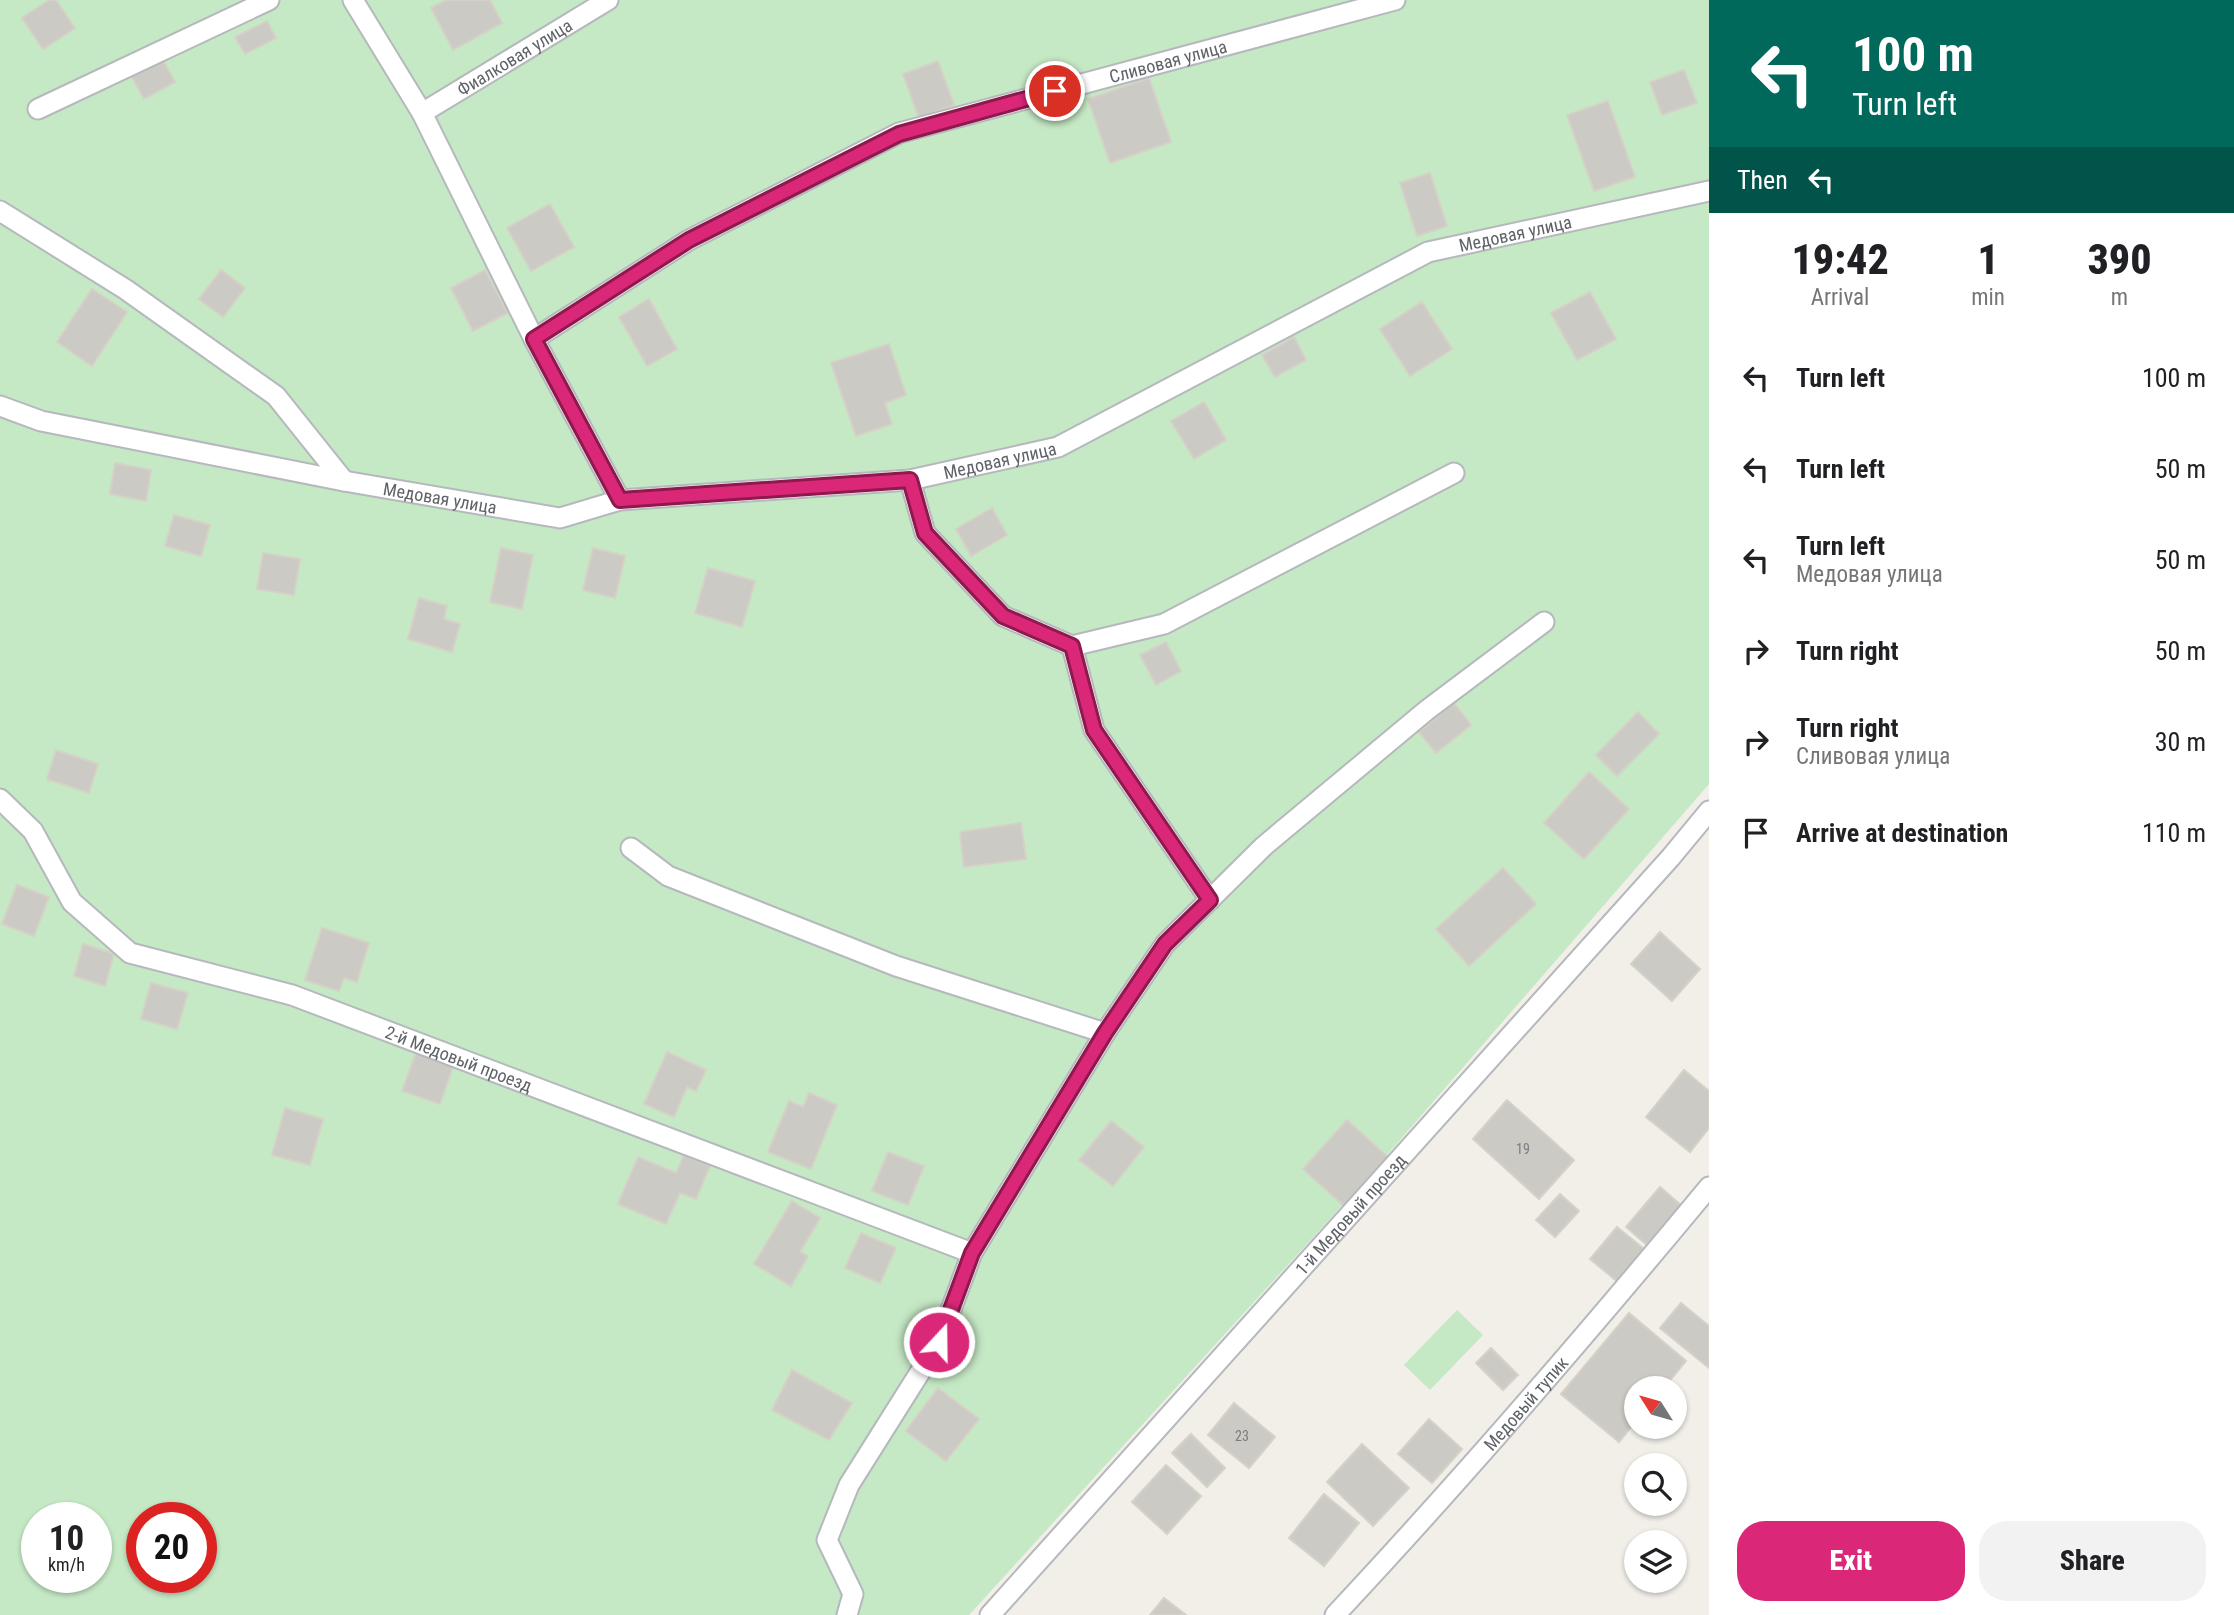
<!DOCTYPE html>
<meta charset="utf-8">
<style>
:root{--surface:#fff;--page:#f2f2f2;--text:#202124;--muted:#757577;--accent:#db2777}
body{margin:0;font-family:"Roboto Condensed",sans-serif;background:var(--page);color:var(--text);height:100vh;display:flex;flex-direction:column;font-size:26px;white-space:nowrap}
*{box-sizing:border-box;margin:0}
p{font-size:23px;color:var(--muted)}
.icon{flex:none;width:38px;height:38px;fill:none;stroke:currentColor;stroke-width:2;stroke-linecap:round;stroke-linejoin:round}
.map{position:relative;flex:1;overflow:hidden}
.panel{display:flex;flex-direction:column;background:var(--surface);width:525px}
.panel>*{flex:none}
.hud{background:#00695c;color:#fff;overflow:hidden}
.needle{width:46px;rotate:307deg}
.tools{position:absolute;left:1624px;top:1376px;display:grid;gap:14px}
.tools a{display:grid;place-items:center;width:63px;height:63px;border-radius:50%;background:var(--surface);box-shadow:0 2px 5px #0004;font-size:35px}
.speed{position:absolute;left:21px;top:1502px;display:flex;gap:14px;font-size:35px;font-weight:700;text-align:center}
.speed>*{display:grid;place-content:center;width:91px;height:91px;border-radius:50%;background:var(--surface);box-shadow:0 2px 5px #0004;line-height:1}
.speed small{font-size:18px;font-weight:400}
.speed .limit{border:10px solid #d22;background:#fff;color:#111}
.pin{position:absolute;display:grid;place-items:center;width:60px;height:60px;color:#fff;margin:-30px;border:4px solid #fff;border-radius:50%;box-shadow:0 2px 7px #0007}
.me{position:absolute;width:77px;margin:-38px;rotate:21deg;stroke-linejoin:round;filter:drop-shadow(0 0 5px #0008)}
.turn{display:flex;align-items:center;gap:24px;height:147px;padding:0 28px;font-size:32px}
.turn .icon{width:91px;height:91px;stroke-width:2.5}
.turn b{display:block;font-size:49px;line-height:60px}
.then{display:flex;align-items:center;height:66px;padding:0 28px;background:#0003;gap:14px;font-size:26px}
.eta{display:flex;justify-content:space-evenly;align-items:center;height:119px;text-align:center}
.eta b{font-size:42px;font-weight:800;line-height:49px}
.cta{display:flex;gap:14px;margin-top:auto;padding:14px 28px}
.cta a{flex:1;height:80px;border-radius:28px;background:var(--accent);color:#fff;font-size:28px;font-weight:800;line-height:80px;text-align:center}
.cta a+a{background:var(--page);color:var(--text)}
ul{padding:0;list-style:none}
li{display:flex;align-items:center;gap:21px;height:91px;padding:0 28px}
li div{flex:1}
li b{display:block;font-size:26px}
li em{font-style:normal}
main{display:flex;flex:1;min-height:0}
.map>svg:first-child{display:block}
.green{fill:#c5e8c5;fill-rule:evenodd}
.building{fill:#cccac5;stroke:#d6d1c6;stroke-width:2}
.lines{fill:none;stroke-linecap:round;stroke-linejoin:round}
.service-casing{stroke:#b5b8bc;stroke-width:23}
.service{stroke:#fff;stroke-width:19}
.route-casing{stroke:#8e194d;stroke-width:18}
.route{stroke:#db2777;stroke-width:12}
.labels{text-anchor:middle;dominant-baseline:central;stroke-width:6;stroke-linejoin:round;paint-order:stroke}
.number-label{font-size:14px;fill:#7a7d7f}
.street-label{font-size:18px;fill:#5f6368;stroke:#fff}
</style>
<main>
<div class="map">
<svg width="1709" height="1615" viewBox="0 0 1709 1615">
<rect width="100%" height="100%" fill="#f1efe8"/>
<!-- green -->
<path class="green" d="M0 0H1709V784L1367 1178 969 1615H0ZM37 1517H96V1577H37ZM142 1517H201V1577H142Z
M1457 1310 1483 1335 1430 1390 1404 1365Z"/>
<!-- building -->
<path class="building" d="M49 0H56L75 28 43 49 22 18Z
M446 0H490L502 23 453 50 431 8Z
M267 21 276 38 245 54 235 37Z
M160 55 175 82 144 99 129 72Z
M938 61 954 105 919 118 903 74Z
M1684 70 1697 103 1662 115 1650 82Z
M1149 78 1171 142 1110 163 1088 99Z
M1608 101 1635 177 1594 191 1567 115Z
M1430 173 1447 226 1417 236 1400 183Z
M550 204 574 247 531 271 507 228Z
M221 270 245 288 223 317 199 299Z
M485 270 508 313 473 331 451 288Z
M92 289 127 312 92 366 57 342Z
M1590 292 1616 339 1577 360 1551 313Z
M649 299 677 349 647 366 619 317Z
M1422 302 1452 349 1410 376 1380 329Z
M1294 337 1306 360 1275 377 1262 355Z
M889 344 906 395 885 403 892 424 856 436 831 363Z
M1204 402 1226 440 1194 459 1171 421Z
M115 463 151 470 146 501 110 494Z
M992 508 1007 535 971 556 956 529Z
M174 515 210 525 201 556 165 546Z
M501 548 533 555 522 609 490 602Z
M593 548 625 556 615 598 583 590Z
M263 553 300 559 294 595 257 589Z
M708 568 755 581 742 627 695 613Z
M419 598 447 606 444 619 460 624 452 652 408 639Z
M1166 642 1181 671 1156 685 1140 655Z
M1454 703 1471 725 1436 753 1419 732Z
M1638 712 1659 734 1617 776 1596 755Z
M56 750 98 764 89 793 47 779Z
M1589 772 1629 809 1584 859 1544 823Z
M1021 823 1026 859 964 867 960 832Z
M1503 868 1536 904 1469 966 1436 929Z
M17 885 49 897 34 936 2 924Z
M322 928 369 943 357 982 344 978 339 991 305 980Z
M1660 932 1700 969 1672 1001 1631 964Z
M83 944 114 954 105 986 74 976Z
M151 983 188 993 177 1029 141 1019Z
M667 1052 706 1070 696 1091 687 1087 674 1117 644 1104Z
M416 1053 453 1066 440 1104 402 1091Z
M1684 1070 1709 1091V1128L1690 1152 1646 1117Z
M809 1093 837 1105 811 1169 768 1152 789 1101 803 1107Z
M1507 1100 1574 1160 1539 1199 1473 1139Z
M285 1108 323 1119 310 1165 272 1155Z
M1347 1120 1389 1158 1345 1207 1303 1169Z
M1111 1121 1144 1147 1113 1186 1079 1160Z
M888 1152 924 1166 908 1205 872 1191Z
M684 1155 710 1166 696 1199 680 1193 666 1224 618 1204 638 1157 676 1173Z
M1660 1187 1681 1205 1647 1245 1626 1227Z
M1560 1194 1579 1211 1555 1237 1536 1220Z
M792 1201 820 1218 800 1252 808 1256 791 1286 754 1264Z
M1617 1227 1644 1249 1618 1282 1590 1259Z
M861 1233 896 1248 880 1283 845 1268Z
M1681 1303 1709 1326V1368L1660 1328Z
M1629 1313 1686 1361 1664 1388H1636V1421L1619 1442 1561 1394Z
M1491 1348 1518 1375 1503 1390 1476 1363Z
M792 1370 852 1403 829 1440 772 1410Z
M938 1388 979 1419 946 1461 906 1431Z
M1234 1403 1275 1437 1249 1468 1208 1435Z
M1429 1419 1462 1449 1432 1483 1398 1454Z
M1191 1434 1225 1468 1207 1487 1172 1453Z
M1362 1444 1409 1488 1373 1526 1327 1482Z
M1166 1465 1201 1496 1167 1534 1132 1502Z
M1324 1494 1359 1523 1324 1566 1289 1538Z
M1164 1598 1186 1615H1150Z"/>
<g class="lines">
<defs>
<g id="service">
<path d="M353 0 422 113 534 339 620 500"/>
<path d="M38 109 269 0"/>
<path id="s1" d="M422 113 608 0"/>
<path d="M0 211 125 289 276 396 344 481"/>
<path id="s2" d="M534 339 689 240 899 133 1395 0"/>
<path id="s3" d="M0 406 41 421 344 481 560 518 620 500 910 480 1058 447 1428 252 1709 191"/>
<path d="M910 480 925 533 1003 616 1072 646 1164 624 1454 473"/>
<path d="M1072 646 1094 730 1210 900"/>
<path id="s4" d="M0 799 33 831 72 902 130 953 292 995 972 1253"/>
<path d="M631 848 668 876 896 966 1105 1033"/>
<path d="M847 1615 853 1594 827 1540 849 1485 939 1342 972 1253 1105 1033 1165 944 1264 846 1427 710 1544 622"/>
<path id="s5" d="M990 1615 1671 857 1709 811"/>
<path id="s6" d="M1335 1615C1465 1476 1588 1333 1709 1187"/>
</g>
</defs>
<!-- service casing -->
<use href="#service" class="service-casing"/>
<!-- service -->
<use href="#service" class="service"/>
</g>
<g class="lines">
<defs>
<path id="route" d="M939 1342 972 1253 1105 1033 1165 944 1210 900 1094 730 1072 646 1003 616 925 533 910 480 620 500 534 339 689 240 899 134 1055 91"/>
</defs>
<!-- route casing -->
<use href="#route" class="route-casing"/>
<!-- route -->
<use href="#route" class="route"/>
</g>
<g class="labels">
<!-- number labels -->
<g class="number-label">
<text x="1523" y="1149">19</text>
<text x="1242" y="1436">23</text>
</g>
<!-- street labels -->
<g class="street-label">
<text stroke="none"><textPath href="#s1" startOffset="108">Фиалковая улица</textPath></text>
<text stroke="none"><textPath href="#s2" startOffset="698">Сливовая улица</textPath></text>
<text stroke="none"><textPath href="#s3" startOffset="1584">Медовая улица</textPath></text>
<text stroke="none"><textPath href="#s3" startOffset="1017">Медовая улица</textPath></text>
<text stroke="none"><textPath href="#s3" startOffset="450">Медовая улица</textPath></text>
<text stroke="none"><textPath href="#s4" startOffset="550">2-й Медовый проезд</textPath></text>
<text stroke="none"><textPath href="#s5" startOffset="539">1-й Медовый проезд</textPath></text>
<text stroke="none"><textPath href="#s6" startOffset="285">Медовый тупик</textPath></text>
</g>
</g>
</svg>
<div class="tools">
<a><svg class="needle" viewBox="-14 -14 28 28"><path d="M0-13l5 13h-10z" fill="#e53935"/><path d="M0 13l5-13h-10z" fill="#757577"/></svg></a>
<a><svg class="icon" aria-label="search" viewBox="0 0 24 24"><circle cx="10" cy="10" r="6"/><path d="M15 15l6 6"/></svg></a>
<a><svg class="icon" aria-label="layers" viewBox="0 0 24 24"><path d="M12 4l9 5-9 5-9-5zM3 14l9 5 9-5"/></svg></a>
</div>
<div class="speed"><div>10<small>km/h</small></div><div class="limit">20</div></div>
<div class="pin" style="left:1055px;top:91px;background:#d93025"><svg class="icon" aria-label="arrive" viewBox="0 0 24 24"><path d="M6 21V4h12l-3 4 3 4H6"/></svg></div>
<svg class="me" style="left:939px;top:1342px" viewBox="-20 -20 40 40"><circle r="17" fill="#db2777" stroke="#fff" stroke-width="3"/><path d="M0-11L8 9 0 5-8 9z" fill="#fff"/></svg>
</div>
<section class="panel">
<div class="hud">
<div class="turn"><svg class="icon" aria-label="left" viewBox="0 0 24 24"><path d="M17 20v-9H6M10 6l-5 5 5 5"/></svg><div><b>100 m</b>Turn left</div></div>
<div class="then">Then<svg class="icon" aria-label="left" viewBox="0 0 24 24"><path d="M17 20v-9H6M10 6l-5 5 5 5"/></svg></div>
</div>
<div class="eta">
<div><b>19:42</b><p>Arrival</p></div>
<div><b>1</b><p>min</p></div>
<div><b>390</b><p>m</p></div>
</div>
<ul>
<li><svg class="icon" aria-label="left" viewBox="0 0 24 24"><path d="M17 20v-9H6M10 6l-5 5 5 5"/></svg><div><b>Turn left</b></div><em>100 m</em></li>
<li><svg class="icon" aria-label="left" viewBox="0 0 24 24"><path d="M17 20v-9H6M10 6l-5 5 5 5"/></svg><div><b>Turn left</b></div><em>50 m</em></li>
<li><svg class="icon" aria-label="left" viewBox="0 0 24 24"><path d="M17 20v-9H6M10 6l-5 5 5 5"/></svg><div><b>Turn left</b><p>Медовая улица</p></div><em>50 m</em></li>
<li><svg class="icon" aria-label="right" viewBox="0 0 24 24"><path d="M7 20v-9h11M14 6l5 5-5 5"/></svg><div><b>Turn right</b></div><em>50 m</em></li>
<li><svg class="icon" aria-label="right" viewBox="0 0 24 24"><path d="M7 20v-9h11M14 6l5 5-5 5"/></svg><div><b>Turn right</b><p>Сливовая улица</p></div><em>30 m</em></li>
<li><svg class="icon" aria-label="arrive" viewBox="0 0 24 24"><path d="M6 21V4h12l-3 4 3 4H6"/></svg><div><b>Arrive at destination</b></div><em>110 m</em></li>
</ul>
<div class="cta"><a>Exit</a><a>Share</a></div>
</section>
</main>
